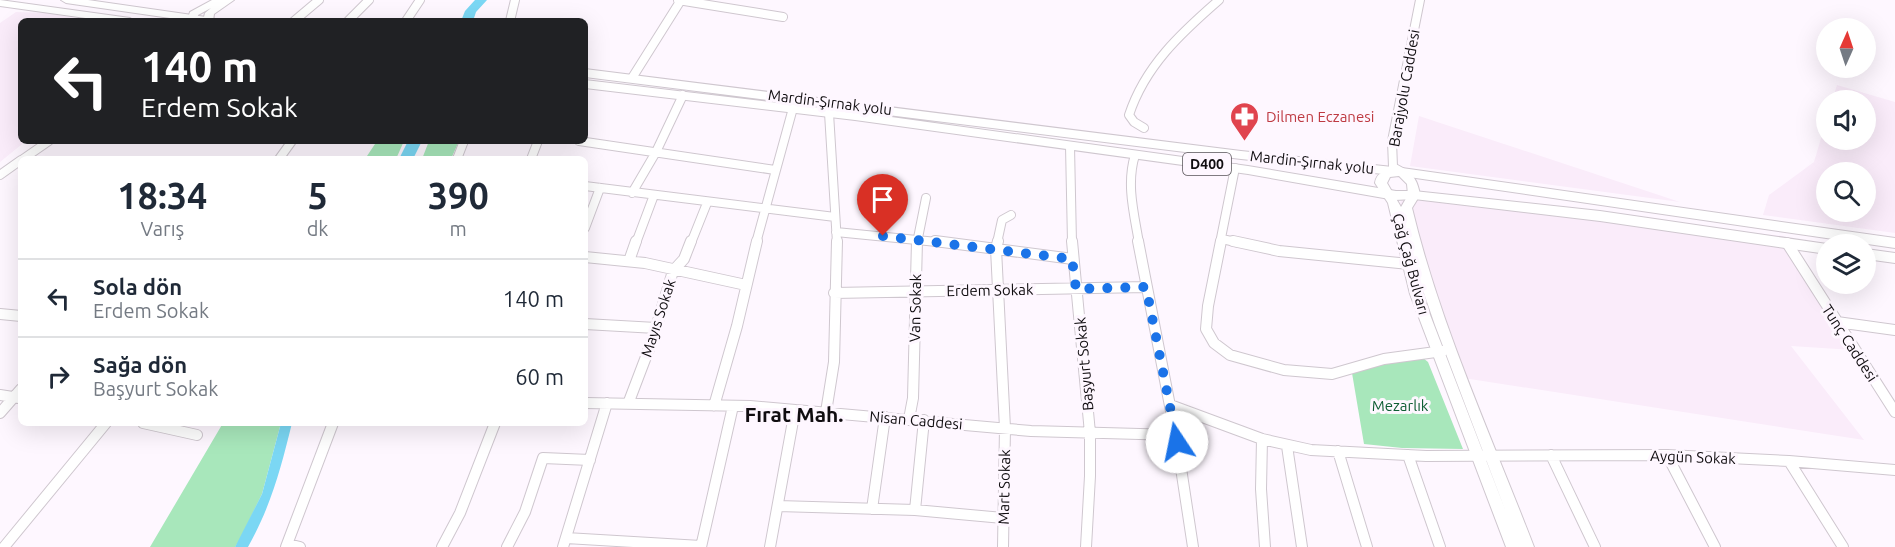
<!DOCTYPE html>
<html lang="tr">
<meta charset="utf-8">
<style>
:root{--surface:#fff;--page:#f6f6f7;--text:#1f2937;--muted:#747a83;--line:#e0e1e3}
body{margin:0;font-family:Ubuntu,sans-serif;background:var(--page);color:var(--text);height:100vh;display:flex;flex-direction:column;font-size:22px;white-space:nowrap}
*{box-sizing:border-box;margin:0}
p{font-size:20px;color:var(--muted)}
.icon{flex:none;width:33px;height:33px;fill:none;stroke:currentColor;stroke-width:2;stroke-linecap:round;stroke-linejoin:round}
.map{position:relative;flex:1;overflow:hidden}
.details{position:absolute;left:18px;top:156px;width:570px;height:270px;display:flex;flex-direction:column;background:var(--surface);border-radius:9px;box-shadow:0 6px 24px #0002}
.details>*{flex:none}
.top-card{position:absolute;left:18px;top:18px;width:570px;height:126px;border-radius:9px;box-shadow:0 6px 24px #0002;background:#202124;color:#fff;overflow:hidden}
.needle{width:39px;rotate:3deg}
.controls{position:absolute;left:1816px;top:18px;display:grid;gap:12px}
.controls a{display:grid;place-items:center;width:60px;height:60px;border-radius:50%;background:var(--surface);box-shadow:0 6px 24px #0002;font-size:30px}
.pin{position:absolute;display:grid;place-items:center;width:51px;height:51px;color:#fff;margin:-62px -26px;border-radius:50% 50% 50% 0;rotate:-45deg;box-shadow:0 0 6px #0007}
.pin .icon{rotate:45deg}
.me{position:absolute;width:66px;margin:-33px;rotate:349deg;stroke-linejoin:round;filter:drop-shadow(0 0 4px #0008)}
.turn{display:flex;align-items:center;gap:21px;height:126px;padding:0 24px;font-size:27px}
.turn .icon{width:78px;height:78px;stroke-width:2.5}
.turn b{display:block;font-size:42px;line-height:51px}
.eta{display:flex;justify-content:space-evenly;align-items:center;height:102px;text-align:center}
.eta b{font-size:36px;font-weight:600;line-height:42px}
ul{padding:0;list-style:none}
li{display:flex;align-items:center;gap:18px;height:78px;padding:0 24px;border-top:2px solid var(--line)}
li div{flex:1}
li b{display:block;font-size:22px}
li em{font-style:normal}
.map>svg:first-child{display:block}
.built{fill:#faecfa;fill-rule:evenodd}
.green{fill:#a8e7bb}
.water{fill:#7bd7f4}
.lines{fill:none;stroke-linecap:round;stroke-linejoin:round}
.river{fill:#7bd7f4;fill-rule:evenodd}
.minor-far1-casing{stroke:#cfc7cf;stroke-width:10}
.minor-casing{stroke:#cfc7cf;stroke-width:12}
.major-casing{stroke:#cfc7cf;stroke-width:2}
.highway-casing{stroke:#cfc7cf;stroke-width:2}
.minor-far1{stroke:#fff;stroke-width:8}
.minor{stroke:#fff;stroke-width:10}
.major{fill:#fff;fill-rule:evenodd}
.highway{fill:#fff;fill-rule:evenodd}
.route{stroke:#1a73e8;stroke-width:10;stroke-dasharray:0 18}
.labels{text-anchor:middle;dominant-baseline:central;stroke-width:6;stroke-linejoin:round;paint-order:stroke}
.shield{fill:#fef7ff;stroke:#575358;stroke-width:1.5}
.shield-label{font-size:14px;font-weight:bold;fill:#100d10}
.street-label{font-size:15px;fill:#100d10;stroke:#fef7ff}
.health-label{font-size:15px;fill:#be3a42;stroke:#fef7ff;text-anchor:start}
.park-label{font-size:15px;fill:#0e5d33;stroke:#fef7ff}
.district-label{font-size:21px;font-weight:bold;fill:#100d10;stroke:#fef7ff}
</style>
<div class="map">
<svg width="1895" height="547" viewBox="0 0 1895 547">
<rect width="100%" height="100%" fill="#fef7ff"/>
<!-- built -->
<path class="built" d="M16 12 46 13 91 21H21V141H26L0 162V23Z
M1837 85 1895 102V233L1763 215 1769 195 1814 162 1827 118V140H1866V100H1832ZM1827 172H1866V212H1827Z
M1419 116 1680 202 1410 166Z
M1401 192 1783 236 1853 350 1791 346 1864 440 1457 377 1421 285 1400 211Z"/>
<!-- green -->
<path class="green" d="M377 141H404L396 159H365Z
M429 141H459L451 159H422Z
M1423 358 1428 362 1463 449 1402 448 1364 444 1352 373 1373 366Z
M223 423H281L262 494 239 541 235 547H150Z"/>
<!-- water -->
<path class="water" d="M281 423H292C281 468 271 506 248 547H235L262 494Z"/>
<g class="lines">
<!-- river -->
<path class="river" d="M475 0H487L476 12 473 21H461L465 11Z
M408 141H422L413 159H399Z"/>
<defs>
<path id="minor-far1" d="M678 0 783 17
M294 21 319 0
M348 21 369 0
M406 21 420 0
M510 21 515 0
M632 78 681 0
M829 113 837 243
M1144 128 1134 122 1129 115C1145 66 1181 33 1219 0
M579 141 775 170
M1070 146 1072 243
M1135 155C1126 184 1134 213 1139 243
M23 159 49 141
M279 159 292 141
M457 159 464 141
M531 159 538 141
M1402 172 1393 167 1392 141 1420 0
M0 175 21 160
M585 186 835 217
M632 193 656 152 683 95
M585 228 600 188
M836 232 947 243
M1222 239 1240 243
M636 243 654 195
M691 243 707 203
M756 243 793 108
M917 243 926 198
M997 243 1002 220 1011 215
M1220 243 1235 168"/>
<path id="minor" d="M935 241 1073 259
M998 241 996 249 1005 428 1003 547
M1072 241 1090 433V476L1086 547
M1138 241 1177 442 1193 547
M1221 241 1208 306 1206 329 1214 343 1230 355 1284 370 1332 374 1384 359 1443 351
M1233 241 1279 251 1409 264
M1787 243 1895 412
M585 257 645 263 746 285
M629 261 636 241
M834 293 1146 287
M0 314 21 316
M1837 322 1895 330
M585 324 656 328
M0 395 19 398
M585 403 750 406 1031 431 1176 435
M628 404 652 341 673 271 684 259 691 241
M1170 405 1262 439 1311 450 1426 456 1667 455 1789 461 1895 470
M714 406 737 326 757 241
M826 412 834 362 837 241
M0 413 21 389
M909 419 913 398 917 241
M143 423 197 435
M1262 439 1261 489 1265 547
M1287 446 1302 547
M1338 451 1367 547
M1408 455 1440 547
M1551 455 1595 547
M1667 455 1715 547
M1789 461 1843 547
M778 506 915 510 1003 518
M872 509 885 417
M915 510 924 420
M566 538 701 546
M288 544 300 547
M4 547 106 423
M286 547 333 423
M442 547 460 513 495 423
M507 547 525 512 543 458 590 460
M563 547 607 403
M701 547 733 406
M770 547 795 410"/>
<path id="major" d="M212 0H234L214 14 213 21H203L205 13 211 8 198 15 197 21H187L190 12Z
M1402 168C1414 173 1418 183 1420 195L1412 208C1440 325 1491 435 1534 547H1506L1410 294 1388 203 1375 183C1377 169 1391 170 1402 168ZM1399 176 1407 184 1408 195 1401 207 1387 183 1390 177ZM1416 270 1435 325 1506 512 1422 294Z"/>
<path id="highway" d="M0 0 130 18 135 21H107L0 6Z
M61 0H88L213 18 218 21H191L66 3Z
M585 69 1241 151 1402 168 1895 238V248L1402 176 1241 159 585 77Z
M585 80 855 112 1248 166 1396 191H1414L1600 211 1827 244V254L1600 221 1414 199 1395 200 1248 174 855 120 585 88Z
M1866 249 1895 253V263L1866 259Z"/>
</defs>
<!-- minor-far1 casing -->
<use href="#minor-far1" class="minor-far1-casing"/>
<!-- minor casing -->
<use href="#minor" class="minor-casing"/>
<!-- major casing -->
<use href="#major" class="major-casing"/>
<!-- highway casing -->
<use href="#highway" class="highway-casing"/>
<!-- minor-far1 -->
<use href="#minor-far1" class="minor-far1"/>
<!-- minor -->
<use href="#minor" class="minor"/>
<!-- major -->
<use href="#major" class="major"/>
<!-- highway -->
<use href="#highway" class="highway"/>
</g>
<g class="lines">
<!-- route -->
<path class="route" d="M883 236 1072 259 1076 289 1146 287 1177 442"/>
</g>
<!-- icons -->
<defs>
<symbol id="pharmacy-pin" viewBox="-11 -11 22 30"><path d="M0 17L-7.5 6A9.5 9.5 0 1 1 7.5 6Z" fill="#e0444e" stroke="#fef7ff"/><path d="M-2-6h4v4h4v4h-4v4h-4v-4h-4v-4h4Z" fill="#fff"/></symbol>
</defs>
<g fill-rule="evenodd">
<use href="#pharmacy-pin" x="1228" y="100" width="33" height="45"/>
</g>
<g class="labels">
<!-- shield labels -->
<rect class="shield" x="1183" y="153" width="48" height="22" rx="4.5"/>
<g class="shield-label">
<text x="1207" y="164">D400</text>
</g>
<!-- street labels -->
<g class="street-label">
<text transform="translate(1404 88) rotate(-80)">Barajyolu Caddesi</text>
<text transform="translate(830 102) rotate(7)">Mardin-Şırnak yolu</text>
<text transform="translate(1312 162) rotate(6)">Mardin-Şırnak yolu</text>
<text transform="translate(1411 264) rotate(75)">Çağ Çağ Bulvarı</text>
<text transform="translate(990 290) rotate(-1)">Erdem Sokak</text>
<text transform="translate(915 308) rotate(-89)">Van Sokak</text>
<text transform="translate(658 318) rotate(-72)">Mayıs Sokak</text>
<text transform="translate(1850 343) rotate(57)">Tunç Caddesi</text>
<text transform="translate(1084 364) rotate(-95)">Başyurt Sokak</text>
<text transform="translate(916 420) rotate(5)">Nisan Caddesi</text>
<text transform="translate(1693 457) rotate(2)">Aygün Sokak</text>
<text transform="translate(1004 487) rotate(-89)">Mart Sokak</text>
</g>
<!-- health labels -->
<g class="health-label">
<text x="1266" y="116">Dilmen Eczanesi</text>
</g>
<!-- park labels -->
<g class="park-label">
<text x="1400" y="405">Mezarlık</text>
</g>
<!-- district labels -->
<g class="district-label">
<text x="794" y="414">Fırat Mah.</text>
</g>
</g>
</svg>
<div class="controls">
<a><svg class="needle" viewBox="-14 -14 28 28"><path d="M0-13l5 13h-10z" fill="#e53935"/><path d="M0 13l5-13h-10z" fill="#747a83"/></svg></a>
<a><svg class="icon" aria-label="sound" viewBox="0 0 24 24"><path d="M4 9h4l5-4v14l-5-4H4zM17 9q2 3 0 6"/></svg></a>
<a><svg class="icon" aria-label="search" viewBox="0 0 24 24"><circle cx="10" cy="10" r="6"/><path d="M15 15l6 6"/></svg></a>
<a><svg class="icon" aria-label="layers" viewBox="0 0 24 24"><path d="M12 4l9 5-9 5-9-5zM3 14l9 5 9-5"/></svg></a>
</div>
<div class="pin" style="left:883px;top:236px;background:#d93025"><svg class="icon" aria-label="arrive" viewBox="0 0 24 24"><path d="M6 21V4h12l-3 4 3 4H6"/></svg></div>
<svg class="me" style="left:1177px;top:442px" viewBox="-20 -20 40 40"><circle r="19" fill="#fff"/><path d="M0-13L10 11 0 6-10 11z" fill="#1a73e8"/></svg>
<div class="top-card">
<div class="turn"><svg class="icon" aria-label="left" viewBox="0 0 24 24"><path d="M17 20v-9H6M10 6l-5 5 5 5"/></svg><div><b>140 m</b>Erdem Sokak</div></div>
</div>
<section class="details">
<div class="eta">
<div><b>18:34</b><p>Varış</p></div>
<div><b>5</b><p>dk</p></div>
<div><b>390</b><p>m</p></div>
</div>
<ul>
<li><svg class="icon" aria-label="left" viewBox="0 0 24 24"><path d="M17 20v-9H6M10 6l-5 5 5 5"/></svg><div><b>Sola dön</b><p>Erdem Sokak</p></div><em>140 m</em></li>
<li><svg class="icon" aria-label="right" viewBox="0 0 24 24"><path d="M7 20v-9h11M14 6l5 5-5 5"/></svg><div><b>Sağa dön</b><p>Başyurt Sokak</p></div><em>60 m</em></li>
</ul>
</section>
</div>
